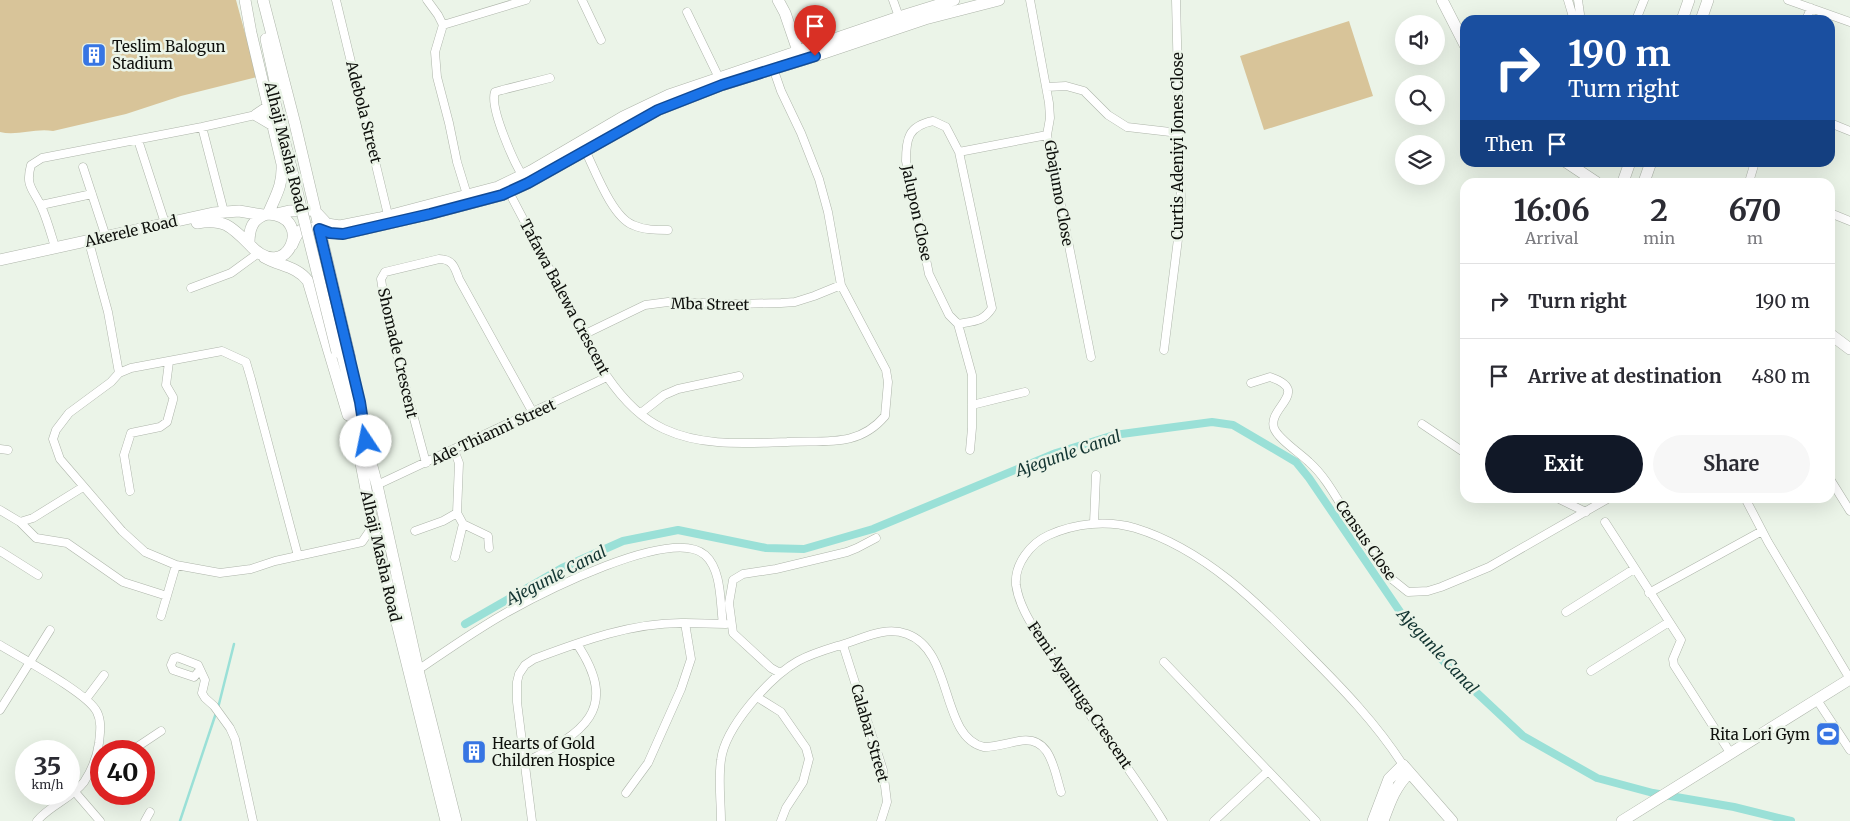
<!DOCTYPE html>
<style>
:root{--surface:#fff;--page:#f7f7f7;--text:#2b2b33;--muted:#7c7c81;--line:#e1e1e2;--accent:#111827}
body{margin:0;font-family:Merriweather,serif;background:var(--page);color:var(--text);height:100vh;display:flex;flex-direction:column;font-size:19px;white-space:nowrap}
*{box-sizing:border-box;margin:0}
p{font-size:16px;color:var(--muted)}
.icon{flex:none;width:28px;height:28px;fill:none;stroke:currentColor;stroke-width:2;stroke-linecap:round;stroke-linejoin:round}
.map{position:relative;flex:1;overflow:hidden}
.sheet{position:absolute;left:1460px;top:178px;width:375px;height:325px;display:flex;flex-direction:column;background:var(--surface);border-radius:15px;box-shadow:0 5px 20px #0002}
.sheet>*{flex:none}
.hud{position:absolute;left:1460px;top:15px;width:375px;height:152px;border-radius:15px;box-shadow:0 5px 20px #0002;background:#1a4fa0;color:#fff;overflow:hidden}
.buttons{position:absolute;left:1395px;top:15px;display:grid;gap:10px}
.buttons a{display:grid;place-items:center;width:50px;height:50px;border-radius:50%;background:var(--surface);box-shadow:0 5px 20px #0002;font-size:25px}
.speed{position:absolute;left:15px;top:740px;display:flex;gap:10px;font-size:25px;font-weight:700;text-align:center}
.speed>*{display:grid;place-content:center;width:65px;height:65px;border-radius:50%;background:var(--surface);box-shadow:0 5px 20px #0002;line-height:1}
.speed small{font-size:12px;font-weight:400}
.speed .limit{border:8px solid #d22;background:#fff;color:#111}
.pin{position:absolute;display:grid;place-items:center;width:42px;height:42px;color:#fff;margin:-51px -21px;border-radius:50% 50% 50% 0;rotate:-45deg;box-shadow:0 0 5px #0007}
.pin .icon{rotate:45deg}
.me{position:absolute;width:55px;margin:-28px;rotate:349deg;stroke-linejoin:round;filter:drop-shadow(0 0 4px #0008)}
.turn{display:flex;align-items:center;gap:18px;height:105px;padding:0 25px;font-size:22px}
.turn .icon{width:65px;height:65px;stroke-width:2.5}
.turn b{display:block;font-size:35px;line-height:42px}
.then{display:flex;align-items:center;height:48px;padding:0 25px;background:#0003;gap:10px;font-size:19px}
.eta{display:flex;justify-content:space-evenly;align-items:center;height:85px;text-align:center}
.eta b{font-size:30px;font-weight:700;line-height:35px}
.cta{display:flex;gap:10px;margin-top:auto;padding:10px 25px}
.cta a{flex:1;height:58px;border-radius:30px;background:var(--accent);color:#fff;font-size:20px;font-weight:700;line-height:58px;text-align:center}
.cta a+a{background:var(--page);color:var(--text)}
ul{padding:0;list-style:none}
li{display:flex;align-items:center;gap:15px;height:75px;padding:0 25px;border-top:1px solid var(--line)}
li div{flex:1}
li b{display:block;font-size:19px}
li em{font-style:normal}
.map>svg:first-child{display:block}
.green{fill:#d8c499}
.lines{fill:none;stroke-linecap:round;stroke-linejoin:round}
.stream{stroke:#9ae0d7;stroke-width:2.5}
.canal{stroke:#9ae0d7;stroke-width:8}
.street-casing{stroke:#aeb5aa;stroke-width:9}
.secondary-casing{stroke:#aeb5aa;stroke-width:12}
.street{stroke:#fff;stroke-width:8}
.secondary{stroke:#fff;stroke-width:11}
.secondary-bridge-casing{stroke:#aeb5aa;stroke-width:12;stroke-linecap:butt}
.secondary-bridge{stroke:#fff;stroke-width:11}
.route-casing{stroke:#114b97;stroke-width:12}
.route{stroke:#1a73e8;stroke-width:9}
.labels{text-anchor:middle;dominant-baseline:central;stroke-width:5;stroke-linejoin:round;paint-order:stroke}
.poi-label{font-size:15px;fill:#0e100c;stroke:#ebf4e8;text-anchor:start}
.street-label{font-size:15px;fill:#0e100c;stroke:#ebf4e8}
.water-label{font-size:16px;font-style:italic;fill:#123431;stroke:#ebf4e8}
</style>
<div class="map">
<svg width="1850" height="821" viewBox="0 0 1850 821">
<rect width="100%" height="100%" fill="#ebf4e8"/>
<!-- green -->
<path class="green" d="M0 0H236L257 77 181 96 126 114 53 131C35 128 17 136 0 132Z
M1349 21 1373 96 1264 130 1240 56Z"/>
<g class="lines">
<!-- stream -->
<path class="stream" d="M218 708 234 644
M180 821 216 713"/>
<!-- canal -->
<path class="canal" d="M465 624 562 568 623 541 678 530 766 548 804 549 873 529 1056 453 1114 435 1212 422 1233 425 1296 462 1309 478 1405 619 1446 664 1523 736 1597 778 1653 793 1734 807 1791 821"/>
<defs>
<path id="street" d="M336 0 389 219
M427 0 438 15 443 25
M582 0 601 40
M893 0 899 17
M1030 0 1049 103 1050 118 1047 135 1091 357
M1568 0 1573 17 1580 14 1578 0
M1788 0 1850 22
M687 12 721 82
M1636 20 1644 0
M1806 20 1811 8
M443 25 435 52 437 77 449 123 457 162 468 198
M443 25 526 0
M1047 87 1066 86 1084 91 1108 115 1127 127 1179 133
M933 121 946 127 959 152 992 308C983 322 974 321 958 324L949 315 929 274 906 161C906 139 908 126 933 121Z
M1830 123 1850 131
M202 127 224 212
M138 140 165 223
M585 150C595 170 612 217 633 225 644 230 656 230 668 230
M959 152 1047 135
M83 167 106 237
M525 179C515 166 489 107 495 92L502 90 550 78
M1749 182 1755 162
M509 192C526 224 543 257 560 289 584 337 612 405 664 429 703 447 746 443 787 442 825 440 858 448 885 416L888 382 886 370 841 285 828 212 819 179 801 133 781 91 772 65
M41 205 92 194
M1830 213 1850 221
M91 240 90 246 108 312 119 373
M55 247C51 234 47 219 41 206 33 189 25 186 31 165L42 158 202 127 256 115
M191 288 231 273 257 254
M958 324 972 375V428L970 450
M583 335 645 305 668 302 734 304 781 303 795 302 814 296 841 285
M1164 350 1178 239 1181 203 1176 0
M1251 383 1270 377C1312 391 1267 408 1274 428 1278 439 1300 453 1309 462 1326 477 1337 499 1349 518 1363 539 1378 560 1393 580L1408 592 1428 591 1441 587 1489 567 1609 498
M972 405 1025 392
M641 413 664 395 678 389 739 376
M1422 424 1465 453
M0 449 8 450
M426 463 387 318 381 279 385 272 439 259C453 259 455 268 459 279L532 411
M1830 479 1850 511
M377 485 607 377
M130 491 124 455 131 433 160 427 167 422 173 400V397L166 385 169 362
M1557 498 1586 512
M1745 498 1768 542 1850 679
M0 510 20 522 36 538 67 543 123 582 167 596
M457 513 463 524 488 536 489 548
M20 522 33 518 83 487
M1605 522 1681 640 1673 659 1674 665 1731 754
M1094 523 1096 475
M415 531 443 521 457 513 459 463 454 450
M0 551 38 575
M298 556 251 379 246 362 222 351 131 368 119 373 111 382 69 413 56 430 53 439 60 459 122 531 145 552 176 565 220 573 251 569 275 561 362 542 373 526
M455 557 463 524
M1649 593 1762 531
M1566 612 1634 569
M161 616 176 565
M685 623 726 624
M0 645C21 658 88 693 97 712 102 722 100 733 99 743 97 757 92 770 84 782 71 799 50 805 37 821
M843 645 883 770 887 802 881 821
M1164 662 1316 821
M418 670C446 651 474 631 504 614 538 595 672 525 705 555 722 570 720 603 723 624
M199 671 194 677 173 670 171 665 174 658 177 657 198 665 205 680 202 693 205 698 214 706 230 728 235 739 253 821
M1591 671 1669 622
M780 673 771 668 733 633 729 603 733 580 743 574 776 569 847 552 857 548 876 538
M757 697 781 712 806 748 809 759 803 782 786 808 781 821
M86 699 104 675
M1817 700 1850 750
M0 710 50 630
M131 751 161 731
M526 762C583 733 621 710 577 644
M75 792 100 821
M145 821 150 812
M532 821 517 702V682L519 674 525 665 534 659C582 641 633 622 685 623L691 659 681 689 648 763 626 793
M721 821C721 801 718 780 721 760 725 727 770 677 798 661 813 653 828 649 844 644 864 638 885 626 907 634 954 651 940 737 984 747 996 747 1008 743 1019 741 1051 735 1054 770 1061 792
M1163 821C1125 760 1079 705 1043 643 1032 625 1019 606 1016 585 1014 564 1031 543 1049 535 1076 523 1107 520 1135 528 1204 549 1258 603 1307 653 1342 688 1376 723 1403 765
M1214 821 1268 771"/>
<path id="secondary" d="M245 0 251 33 282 164C283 185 276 195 268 214
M263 0 295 124 350 358
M778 0 785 13 798 51
M1442 0 1465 45
M1682 20 1689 0
M1701 20 1708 0
M266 39 276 86
M268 107 256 115 273 125
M1566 162 1596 182
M1623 182 1630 162
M1644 182 1651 162
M268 214C316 216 287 287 249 244 249 229 252 218 268 214Z
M276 214 289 211 314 210 327 224 340 226 380 218 498 187 531 171 623 117 669 95 899 17 954 0
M197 223C223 218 231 226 249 244
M292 245C294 241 296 234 300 231 309 223 331 234 343 234L430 214 502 195 528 183 658 110 722 85 815 56 925 19 999 0
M264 257C279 266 297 266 308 281L348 415
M0 260 213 213 239 211 263 215
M1830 334 1850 349
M341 351 377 485 418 670 456 821
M350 406 373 526 446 821
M1373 821 1389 779 1403 765 1452 821
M1383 821C1390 802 1395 787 1409 773
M1622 821 1850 679"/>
</defs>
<!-- street casing -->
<use href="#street" class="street-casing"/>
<!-- secondary casing -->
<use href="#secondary" class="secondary-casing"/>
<!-- street -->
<use href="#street" class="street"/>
<!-- secondary -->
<use href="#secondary" class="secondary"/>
<defs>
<path id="secondary-bridge" d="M271 87 337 352"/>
</defs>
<!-- secondary-bridge casing -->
<use href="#secondary-bridge" class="secondary-bridge-casing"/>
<!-- secondary-bridge -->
<use href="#secondary-bridge" class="secondary-bridge"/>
</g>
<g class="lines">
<defs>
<path id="route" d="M366 441 360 402 319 229 330 233 343 234 430 214 502 195 528 183 658 110 722 85 815 56"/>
</defs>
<!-- route casing -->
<use href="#route" class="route-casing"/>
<!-- route -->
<use href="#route" class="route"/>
</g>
<!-- icons -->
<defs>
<symbol id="building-square" viewBox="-11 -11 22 22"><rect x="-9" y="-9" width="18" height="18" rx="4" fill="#3775e3" stroke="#ebf4e8"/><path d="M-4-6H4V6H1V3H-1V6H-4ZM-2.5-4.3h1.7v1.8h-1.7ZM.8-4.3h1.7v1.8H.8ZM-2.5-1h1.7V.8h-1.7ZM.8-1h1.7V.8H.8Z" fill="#fff"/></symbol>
<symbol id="stadium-square" viewBox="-11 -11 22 22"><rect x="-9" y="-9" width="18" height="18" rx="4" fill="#3775e3" stroke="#ebf4e8"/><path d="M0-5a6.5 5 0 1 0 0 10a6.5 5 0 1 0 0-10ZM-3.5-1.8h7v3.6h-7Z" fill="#fff"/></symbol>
</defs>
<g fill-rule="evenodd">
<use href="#building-square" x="80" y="41" width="28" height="28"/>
<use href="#stadium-square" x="1814" y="720" width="28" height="28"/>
<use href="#building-square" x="460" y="738" width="28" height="28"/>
</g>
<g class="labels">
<!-- poi labels -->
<g class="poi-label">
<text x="112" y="46">Teslim Balogun<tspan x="112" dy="17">Stadium</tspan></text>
<text x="1810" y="734" text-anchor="end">Rita Lori Gym</text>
<text x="492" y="743">Hearts of Gold<tspan x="492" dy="17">Children Hospice</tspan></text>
</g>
<!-- street labels -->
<g class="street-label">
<text transform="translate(364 112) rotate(76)">Adebola Street</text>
<text transform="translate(1177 146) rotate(-90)">Curtis Adeniyi Jones Close</text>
<text transform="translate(286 147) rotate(76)">Alhaji Masha Road</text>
<text transform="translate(1059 193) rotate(80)">Gbajumo Close</text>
<text transform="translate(917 213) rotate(78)">Jalupon Close</text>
<text transform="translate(131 231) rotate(-13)">Akerele Road</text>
<text transform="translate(565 297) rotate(62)">Tafawa Balewa Crescent</text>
<text transform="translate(710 304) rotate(1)">Mba Street</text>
<text transform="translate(398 353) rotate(77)">Shomade Crescent</text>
<text transform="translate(493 432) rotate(-25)">Ade Thianni Street</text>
<text transform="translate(1366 540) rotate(55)">Census Close</text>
<text transform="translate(381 556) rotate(77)">Alhaji Masha Road</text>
<text transform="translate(1080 695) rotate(56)">Femi Ayantuga Crescent</text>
<text transform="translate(870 733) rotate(74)">Calabar Street</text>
</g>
<!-- water labels -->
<g class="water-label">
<text transform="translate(1068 453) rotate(-19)">Ajegunle Canal</text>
<text transform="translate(556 575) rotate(-27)">Ajegunle Canal</text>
<text transform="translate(1438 651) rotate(47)">Ajegunle Canal</text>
</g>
</g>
</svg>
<div class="buttons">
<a><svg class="icon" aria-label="sound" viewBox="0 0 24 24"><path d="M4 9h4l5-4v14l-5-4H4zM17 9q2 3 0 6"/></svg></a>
<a><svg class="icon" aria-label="search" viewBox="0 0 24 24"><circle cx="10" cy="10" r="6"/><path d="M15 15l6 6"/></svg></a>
<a><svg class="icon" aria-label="layers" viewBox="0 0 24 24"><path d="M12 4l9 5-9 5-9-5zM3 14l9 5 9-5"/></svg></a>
</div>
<div class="speed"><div>35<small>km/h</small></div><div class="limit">40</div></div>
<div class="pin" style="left:815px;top:56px;background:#d93025"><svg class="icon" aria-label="arrive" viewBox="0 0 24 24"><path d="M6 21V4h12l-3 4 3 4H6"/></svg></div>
<svg class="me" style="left:366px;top:441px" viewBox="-20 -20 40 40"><circle r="19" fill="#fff"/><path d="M0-13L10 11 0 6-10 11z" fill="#1a73e8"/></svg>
<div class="hud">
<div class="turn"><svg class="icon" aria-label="right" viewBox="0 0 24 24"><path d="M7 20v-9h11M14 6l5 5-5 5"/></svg><div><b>190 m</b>Turn right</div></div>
<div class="then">Then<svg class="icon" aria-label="arrive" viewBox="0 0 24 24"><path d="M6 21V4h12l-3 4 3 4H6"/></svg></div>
</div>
<section class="sheet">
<div class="eta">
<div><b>16:06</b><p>Arrival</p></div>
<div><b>2</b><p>min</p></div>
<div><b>670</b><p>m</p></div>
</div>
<ul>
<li><svg class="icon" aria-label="right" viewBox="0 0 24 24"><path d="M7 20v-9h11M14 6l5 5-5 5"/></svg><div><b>Turn right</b></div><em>190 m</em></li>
<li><svg class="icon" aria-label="arrive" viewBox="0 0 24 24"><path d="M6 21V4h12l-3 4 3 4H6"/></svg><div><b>Arrive at destination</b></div><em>480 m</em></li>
</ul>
<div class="cta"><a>Exit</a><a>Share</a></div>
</section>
</div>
